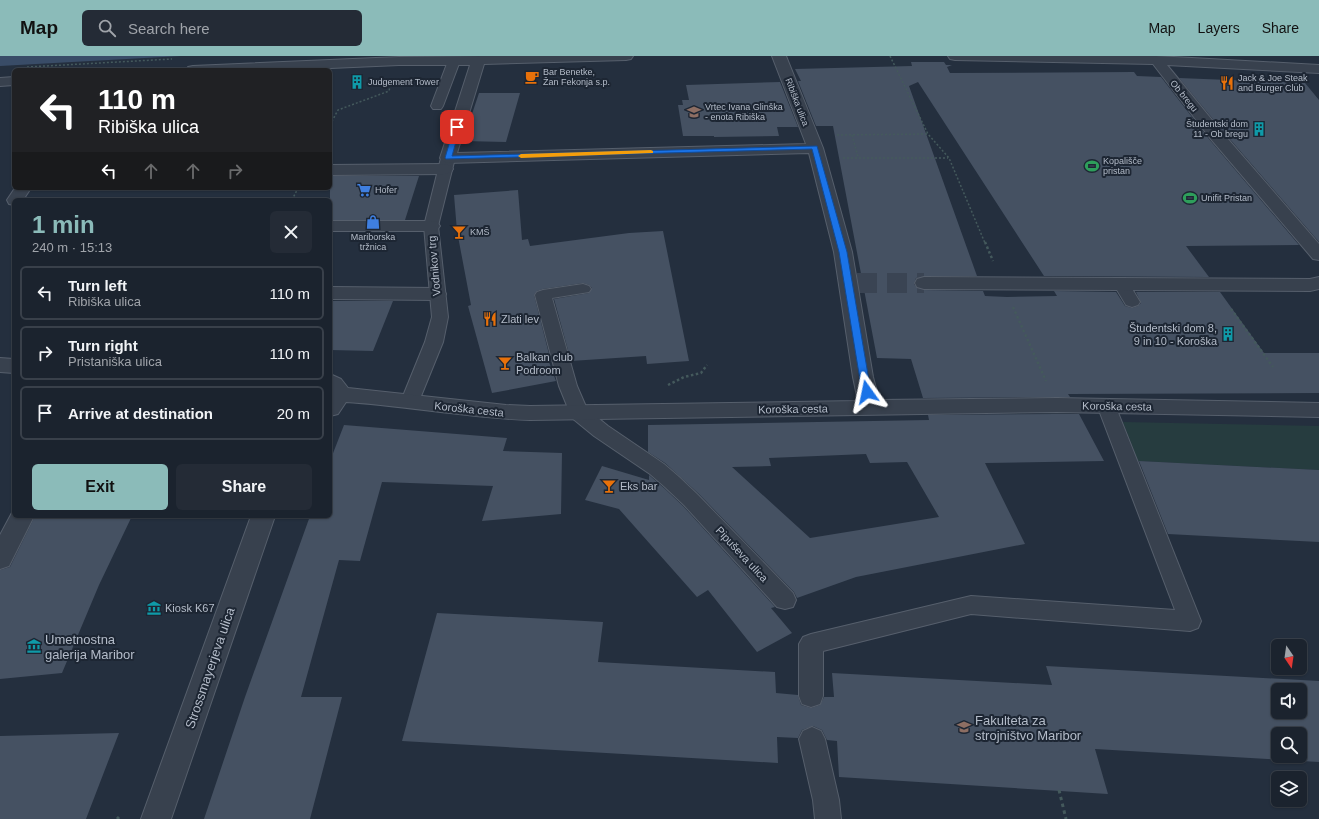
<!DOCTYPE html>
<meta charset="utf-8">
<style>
:root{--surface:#1b232e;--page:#242b36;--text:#f1f3f6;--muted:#a0a4aa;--line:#39404a;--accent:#8bbbb9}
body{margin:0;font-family:Arial,sans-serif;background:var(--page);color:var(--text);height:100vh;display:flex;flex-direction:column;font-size:15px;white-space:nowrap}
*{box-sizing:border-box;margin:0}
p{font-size:13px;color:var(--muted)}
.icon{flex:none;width:22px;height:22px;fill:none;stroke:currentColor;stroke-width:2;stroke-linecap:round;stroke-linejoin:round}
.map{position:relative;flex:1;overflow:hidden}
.drawer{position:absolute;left:12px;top:142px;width:320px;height:320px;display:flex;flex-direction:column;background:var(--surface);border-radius:6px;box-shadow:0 1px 3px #0004,0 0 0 1px var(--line)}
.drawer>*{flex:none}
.hud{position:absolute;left:12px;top:12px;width:320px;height:122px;border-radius:6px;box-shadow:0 1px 3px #0004,0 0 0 1px var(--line);background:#202124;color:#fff;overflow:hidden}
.needle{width:26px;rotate:167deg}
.fabs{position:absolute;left:1271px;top:583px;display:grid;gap:8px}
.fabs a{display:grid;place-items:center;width:36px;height:36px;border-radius:6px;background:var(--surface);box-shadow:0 1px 3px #0004,0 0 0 1px var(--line);font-size:20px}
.pin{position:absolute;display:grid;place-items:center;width:34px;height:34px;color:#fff;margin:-17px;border-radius:8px;box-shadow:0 2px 6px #0006}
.me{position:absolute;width:44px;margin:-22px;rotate:348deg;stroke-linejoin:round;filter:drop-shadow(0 0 3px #0008)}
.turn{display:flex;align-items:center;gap:14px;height:84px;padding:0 20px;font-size:18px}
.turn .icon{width:52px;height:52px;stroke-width:2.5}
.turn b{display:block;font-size:28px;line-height:34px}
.lanes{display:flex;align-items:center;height:38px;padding:0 20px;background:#0003;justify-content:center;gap:20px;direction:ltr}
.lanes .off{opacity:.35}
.round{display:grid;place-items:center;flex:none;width:42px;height:42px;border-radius:6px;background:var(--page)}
.summary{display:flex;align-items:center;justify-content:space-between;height:68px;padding:0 20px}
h1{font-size:24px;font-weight:800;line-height:30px;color:var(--accent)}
.action{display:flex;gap:8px;margin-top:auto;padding:8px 20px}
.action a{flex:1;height:46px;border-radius:6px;background:var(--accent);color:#111;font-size:16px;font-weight:800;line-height:46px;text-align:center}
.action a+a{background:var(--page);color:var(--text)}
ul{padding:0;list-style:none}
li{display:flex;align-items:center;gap:12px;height:54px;margin:0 8px 6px;padding:0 12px;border:2px solid var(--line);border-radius:6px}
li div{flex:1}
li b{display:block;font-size:15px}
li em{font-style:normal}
header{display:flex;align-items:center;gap:24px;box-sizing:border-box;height:56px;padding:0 20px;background:var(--accent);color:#111}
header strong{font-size:19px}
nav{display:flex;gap:22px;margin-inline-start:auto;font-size:14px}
.search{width:280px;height:36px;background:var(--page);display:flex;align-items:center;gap:10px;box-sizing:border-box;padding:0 14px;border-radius:6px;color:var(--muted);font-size:15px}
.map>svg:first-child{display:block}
.green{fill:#263c3f}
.water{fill:#394c67}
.building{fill:#455162;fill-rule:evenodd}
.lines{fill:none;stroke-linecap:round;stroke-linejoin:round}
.minor-tunnel{stroke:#3a4453;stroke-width:20;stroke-dasharray:20 10;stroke-linecap:butt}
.service-casing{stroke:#565f6c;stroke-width:2}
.pedestrian-casing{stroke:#565f6c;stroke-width:2}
.minor-casing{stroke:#565f6c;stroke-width:2}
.path-far2{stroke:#44595c;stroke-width:1.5;stroke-dasharray:2 2;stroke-linecap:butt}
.path-far1{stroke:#44595c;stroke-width:2.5;stroke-dasharray:2.5 2.5;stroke-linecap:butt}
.path{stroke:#44595c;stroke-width:3;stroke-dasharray:3.5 3.5;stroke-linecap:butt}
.service{fill:#38414e;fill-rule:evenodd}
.pedestrian{fill:#38414e;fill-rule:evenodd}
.minor{fill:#38414e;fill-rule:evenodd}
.route{fill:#1a73e8;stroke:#114b97}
.slow{fill:#f59e0b}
.labels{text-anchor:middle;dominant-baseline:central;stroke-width:4;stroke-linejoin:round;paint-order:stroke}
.far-poi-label{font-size:9px;fill:#b4bcc9;stroke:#1d2633;text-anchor:start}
.far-street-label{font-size:9px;fill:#b4bcc9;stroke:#1d2633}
.street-label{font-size:11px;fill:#b4bcc9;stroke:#1d2633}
.poi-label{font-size:11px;fill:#b4bcc9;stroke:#1d2633;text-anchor:start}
.near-poi-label{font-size:13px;fill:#b4bcc9;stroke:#1d2633;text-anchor:start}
.near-street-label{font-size:13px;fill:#b4bcc9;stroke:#1d2633}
</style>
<header>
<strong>Map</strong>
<div class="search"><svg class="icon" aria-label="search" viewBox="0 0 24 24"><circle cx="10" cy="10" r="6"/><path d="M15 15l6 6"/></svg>Search here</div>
<nav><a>Map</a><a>Layers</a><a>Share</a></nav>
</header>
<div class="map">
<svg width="1319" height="763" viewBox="0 0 1319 763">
<rect width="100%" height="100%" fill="#242f3e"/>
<!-- green -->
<path class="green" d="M1123 366 1319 370V414L1138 405Z"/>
<!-- water -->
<path class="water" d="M0 0H181L0 10Z"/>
<!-- building -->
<path class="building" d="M911 6H944L946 9H952L947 11 950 17 1134 16 1137 20 1161 21 1209 83 1299 189 1186 190 1209 221 1044 220 918 26 909 30 977 220H924L916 222 914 228 917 232 924 234 983 235 985 240 1007 241 1057 240 1054 235 1116 236 1125 250 1132 252 1138 250 1141 247 1136 236H1220L1264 297H1319V337L1068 338 1070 341 923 342 911 303 877 302 833 70H816L798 25H801L795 13 912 10Z
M1179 22 1305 27 1319 44V186L1222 74Z
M780 26 798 71H777L779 80 714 81V80H683L678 49H683L682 44H689L686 29Z
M479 37H520L506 86 463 85Z
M330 120H419L405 164H330Z
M518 134 522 184 528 183 530 190 629 177 663 175 689 305 647 308 646 300 571 305 554 243 589 237 592 232 589 229 583 227 543 233 537 235 534 239 551 306H549L556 325 492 337 468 250 471 249 457 175 454 139Z
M330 245H393L373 295 330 294Z
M1057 358H1079L1104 405 985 407 1025 488 856 521 797 542 794 536 699 438 665 407 648 396V369L929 364 928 359ZM866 398 870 407 907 406 939 461 810 482 732 411 771 410 769 402Z
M344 369 507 382 503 395 562 397 561 458 482 465 493 430 382 426 360 505 339 504 301 641H342L310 763H204L245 641 310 460H330V405Z
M1139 405 1319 414V486L1168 478Z
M602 410 649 424V419L664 432 683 450 775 551 771 552 792 577 757 596 708 534 697 541 619 453 585 444Z
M35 460H132L99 529 62 617 0 623V514L10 511Z
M437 557 603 566 598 606 775 616 776 637 798 639 801 649 811 652 820 649 824 641H834L832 617 1052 629 1046 610 1319 625V706L1095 693 1108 738 839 721 837 685 827 684 822 674 813 670 802 674 798 682 777 681 778 707 402 685ZM1278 634H1300V656H1278ZM1278 678H1300V700H1278Z
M119 677 86 763H0V680Z"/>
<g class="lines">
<!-- minor-tunnel -->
<path class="minor-tunnel" d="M857 227H924"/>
<defs>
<path id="service" d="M454 2 458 3 460 5 443 50 441 53H433L431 50 448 5 450 3Z
M448 98 453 99 455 102 438 170 448 261 443 286 419 345 416 349 410 351 404 349 401 345 425 286 432 261 424 170 441 102 443 99Z
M1122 224 1128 226 1140 246 1138 249 1132 251 1126 249 1114 229 1116 226Z
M583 228 589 230 591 233 589 236 552 242 577 330 587 353 608 370 664 408 679 421 698 439 793 537 796 544 793 551 785 553 777 551 684 449 665 431 650 418 594 380 572 362 559 330 535 239 537 236 543 234Z
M1106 343 1112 345 1115 349 1201 565 1198 572 1190 575 971 558 823 595V640L820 648 811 651 802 648 799 640V588L803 581 811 578 971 540 1175 554 1097 349 1100 345Z
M812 671 821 675 825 683 839 744 841 763H815L813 744 799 683 803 675Z"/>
<path id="pedestrian" d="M445 108 451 110 453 113 451 116 445 118 330 119V109Z
M15 132H31L23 144H14V149L9 148 7 144Z
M330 165H431L437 166 440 170 437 174 431 175H330Z
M330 231 437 232 444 234 446 238 444 242 437 244 330 243Z
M0 302 14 303V317L0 316Z
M14 453V460H34L9 510 0 513V479Z"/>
<path id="minor" d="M479 0H633L631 3 626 4 484 8 457 97 806 88 772 0H786L823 92 852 196 873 321 879 344 1057 342 1319 347V361L1057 356 530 364C468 362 408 350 346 346L338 358 330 360V318L341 323 348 332 506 349 530 350 858 345 853 321 834 196 809 97 448 107 443 105 440 102 470 9H399L285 14H186L188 11 193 10 399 1Z
M948 0H1156L1319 9V17L1167 9 1221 75 1319 188V204L1313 203 1210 82 1153 8 955 4 950 3Z
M14 21V29L0 30V22Z
M924 221 1310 223 1319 221V233L1310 235 924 233 917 231 915 227 917 223Z
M251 460H275L171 763H141Z"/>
</defs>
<!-- service casing -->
<use href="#service" class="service-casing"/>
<!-- pedestrian casing -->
<use href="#pedestrian" class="pedestrian-casing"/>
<!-- minor casing -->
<use href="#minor" class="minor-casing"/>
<!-- path-far2 -->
<path class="path-far2" d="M890 0 928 78 949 102 985 187
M27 11 172 3
M330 69 338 54 389 35 391 27
M837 79 928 78
M852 79 858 101
M843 102H948
M292 144 298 132"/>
<!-- path-far1 -->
<path class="path-far1" d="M985 186 993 205
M1013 251 1046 325
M1231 253 1273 311
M668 329 684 321 701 317 707 309"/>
<!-- path -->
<path class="path" d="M1059 734 1066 763
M117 763 119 761"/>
<!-- service -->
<use href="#service" class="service"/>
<!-- pedestrian -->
<use href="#pedestrian" class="pedestrian"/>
<!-- minor -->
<use href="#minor" class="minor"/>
</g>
<!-- route -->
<path class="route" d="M457 69 460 71 452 100 817 90 847 196 871 336 870 338H864L862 336 839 196 812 93 446 103 445 102 454 71Z"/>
<!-- slow -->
<path class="slow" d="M651 94 653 95V97L521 102 518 100 521 98Z"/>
<!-- icons -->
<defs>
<symbol id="cafe-bare" viewBox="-9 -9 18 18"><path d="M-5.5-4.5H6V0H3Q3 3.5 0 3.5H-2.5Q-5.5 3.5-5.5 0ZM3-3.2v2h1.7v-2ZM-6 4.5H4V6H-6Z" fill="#e8710a" stroke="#1d2633" stroke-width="2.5" paint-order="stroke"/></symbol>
<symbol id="building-bare" viewBox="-9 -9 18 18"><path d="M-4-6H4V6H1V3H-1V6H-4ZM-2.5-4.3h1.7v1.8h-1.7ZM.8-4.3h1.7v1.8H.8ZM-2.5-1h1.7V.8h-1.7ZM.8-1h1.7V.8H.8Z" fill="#0f9aa8" stroke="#1d2633" stroke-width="2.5" paint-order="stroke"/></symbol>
<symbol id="restaurant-bare" viewBox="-9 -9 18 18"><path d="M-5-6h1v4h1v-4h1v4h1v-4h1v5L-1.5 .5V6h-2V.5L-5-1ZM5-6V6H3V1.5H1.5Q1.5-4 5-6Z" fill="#e8710a" stroke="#1d2633" stroke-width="2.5" paint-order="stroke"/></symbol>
<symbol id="school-bare" viewBox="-9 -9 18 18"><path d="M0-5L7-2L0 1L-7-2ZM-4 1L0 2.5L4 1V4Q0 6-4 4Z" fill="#8d6e63" stroke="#1d2633" stroke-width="2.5" paint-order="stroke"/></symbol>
<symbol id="stadium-bare" viewBox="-9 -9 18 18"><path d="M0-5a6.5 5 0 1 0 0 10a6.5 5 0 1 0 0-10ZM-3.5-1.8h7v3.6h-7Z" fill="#2e9e5b" stroke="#1d2633" stroke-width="2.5" paint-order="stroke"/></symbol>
<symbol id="supermarket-bare" viewBox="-9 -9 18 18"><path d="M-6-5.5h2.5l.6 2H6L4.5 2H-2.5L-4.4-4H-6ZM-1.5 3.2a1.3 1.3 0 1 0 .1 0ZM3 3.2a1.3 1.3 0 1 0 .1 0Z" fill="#3f7fe0" stroke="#1d2633" stroke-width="2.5" paint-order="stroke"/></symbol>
<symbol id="shop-bare" viewBox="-9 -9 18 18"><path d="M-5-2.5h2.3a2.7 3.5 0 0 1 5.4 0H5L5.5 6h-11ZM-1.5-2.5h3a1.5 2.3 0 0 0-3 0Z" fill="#3f7fe0" stroke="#1d2633" stroke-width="2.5" paint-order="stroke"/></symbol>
<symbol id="bar-bare" viewBox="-9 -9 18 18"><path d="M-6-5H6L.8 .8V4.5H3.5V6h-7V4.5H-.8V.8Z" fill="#e8710a" stroke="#1d2633" stroke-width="2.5" paint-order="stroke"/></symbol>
<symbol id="museum-bare" viewBox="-9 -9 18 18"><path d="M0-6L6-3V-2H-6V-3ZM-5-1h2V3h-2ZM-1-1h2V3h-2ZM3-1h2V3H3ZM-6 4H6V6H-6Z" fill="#0f9aa8" stroke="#1d2633" stroke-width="2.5" paint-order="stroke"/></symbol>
<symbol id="university-bare" viewBox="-9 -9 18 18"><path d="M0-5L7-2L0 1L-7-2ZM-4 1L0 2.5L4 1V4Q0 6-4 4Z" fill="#8d6e63" stroke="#1d2633" stroke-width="2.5" paint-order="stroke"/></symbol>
</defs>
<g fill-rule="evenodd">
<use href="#cafe-bare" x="522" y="11" width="20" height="20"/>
<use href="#building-bare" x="347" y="16" width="20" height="20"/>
<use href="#restaurant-bare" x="1217" y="17" width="20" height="20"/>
<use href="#school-bare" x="684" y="46" width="20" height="20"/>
<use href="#building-bare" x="1249" y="63" width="20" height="20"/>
<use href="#stadium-bare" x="1082" y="100" width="20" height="20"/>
<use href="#supermarket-bare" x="354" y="124" width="20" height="20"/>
<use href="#stadium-bare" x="1180" y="132" width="20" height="20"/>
<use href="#shop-bare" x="363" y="156" width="20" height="20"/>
<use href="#bar-bare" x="449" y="166" width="20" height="20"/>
<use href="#restaurant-bare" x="480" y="253" width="20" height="20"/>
<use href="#building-bare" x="1218" y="268" width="20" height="20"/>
<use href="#bar-bare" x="495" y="297" width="20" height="20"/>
<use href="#bar-bare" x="599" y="420" width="20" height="20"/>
<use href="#museum-bare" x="144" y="542" width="20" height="20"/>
<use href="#museum-bare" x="24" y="580" width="20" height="20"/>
<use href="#university-bare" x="954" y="661" width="20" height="20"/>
</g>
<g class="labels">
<!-- far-poi labels -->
<g class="far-poi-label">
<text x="543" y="16">Bar Benetke,<tspan x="543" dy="10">Žan Fekonja s.p.</tspan></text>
<text x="1238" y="22">Jack &amp; Joe Steak<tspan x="1238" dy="10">and Burger Club</tspan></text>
<text x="368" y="26">Judgement Tower</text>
<text x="705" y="51">Vrtec Ivana Glinška<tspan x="705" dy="10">- enota Ribiška</tspan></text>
<text x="1248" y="68" text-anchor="end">Študentski dom<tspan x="1248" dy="10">11 - Ob bregu</tspan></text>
<text x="1103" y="105">Kopališče<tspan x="1103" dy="10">pristan</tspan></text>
<text x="375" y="134">Hofer</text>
<text x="1201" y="142">Unifit Pristan</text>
<text x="470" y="176">KMŠ</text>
<text x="373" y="181" text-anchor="middle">Mariborska<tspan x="373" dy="10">tržnica</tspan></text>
</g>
<!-- far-street labels -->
<g class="far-street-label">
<text transform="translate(1184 40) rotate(51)">Ob bregu</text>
<text transform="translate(797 46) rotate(69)">Ribiška ulica</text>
</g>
<!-- street labels -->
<g class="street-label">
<text transform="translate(434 210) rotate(-95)">Vodnikov trg</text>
<text transform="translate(1117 350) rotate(1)">Koroška cesta</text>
<text transform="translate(469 353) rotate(6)">Koroška cesta</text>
<text transform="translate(793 353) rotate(-1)">Koroška cesta</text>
<text transform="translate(742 498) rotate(47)">Pipuševa ulica</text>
</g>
<!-- poi labels -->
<g class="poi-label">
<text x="501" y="263">Zlati lev</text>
<text x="1217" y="272" text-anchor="end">Študentski dom 8,<tspan x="1217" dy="13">9 in 10 - Koroška</tspan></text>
<text x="516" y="301">Balkan club<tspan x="516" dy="13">Podroom</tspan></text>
<text x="620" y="430">Eks bar</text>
<text x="165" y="552">Kiosk K67</text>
</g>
<!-- near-poi labels -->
<g class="near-poi-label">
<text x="45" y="583">Umetnostna<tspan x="45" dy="15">galerija Maribor</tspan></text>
<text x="975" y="664">Fakulteta za<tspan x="975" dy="15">strojništvo Maribor</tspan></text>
</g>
<!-- near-street labels -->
<g class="near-street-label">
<text transform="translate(210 612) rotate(-71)">Strossmayerjeva ulica</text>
</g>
</g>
</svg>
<div class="fabs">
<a><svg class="needle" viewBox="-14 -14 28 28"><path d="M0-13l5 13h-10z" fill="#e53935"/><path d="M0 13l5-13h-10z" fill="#a0a4aa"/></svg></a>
<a><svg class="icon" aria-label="sound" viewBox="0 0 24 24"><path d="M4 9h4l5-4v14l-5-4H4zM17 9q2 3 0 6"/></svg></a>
<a><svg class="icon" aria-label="search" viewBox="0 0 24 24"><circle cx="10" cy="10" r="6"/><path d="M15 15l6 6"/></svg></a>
<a><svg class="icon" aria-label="layers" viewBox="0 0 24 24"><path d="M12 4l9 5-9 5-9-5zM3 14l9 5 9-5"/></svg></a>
</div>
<div class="pin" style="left:457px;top:71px;background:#d93025"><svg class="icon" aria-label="arrive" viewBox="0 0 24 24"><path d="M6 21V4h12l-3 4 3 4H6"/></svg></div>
<svg class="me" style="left:867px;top:336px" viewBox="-20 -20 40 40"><path d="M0-17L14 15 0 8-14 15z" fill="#1a73e8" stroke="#fff" stroke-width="4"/></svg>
<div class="hud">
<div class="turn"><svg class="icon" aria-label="left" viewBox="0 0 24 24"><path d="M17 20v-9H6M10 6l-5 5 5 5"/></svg><div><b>110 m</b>Ribiška ulica</div></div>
<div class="lanes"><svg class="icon" aria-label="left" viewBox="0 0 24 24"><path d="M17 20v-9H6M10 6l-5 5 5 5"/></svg><svg class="icon off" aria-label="ahead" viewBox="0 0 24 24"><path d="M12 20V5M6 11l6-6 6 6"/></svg><svg class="icon off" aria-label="ahead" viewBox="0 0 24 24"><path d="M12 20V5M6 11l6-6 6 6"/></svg><svg class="icon off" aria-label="right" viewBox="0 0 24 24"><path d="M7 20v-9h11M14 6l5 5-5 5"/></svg></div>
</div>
<section class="drawer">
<div class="summary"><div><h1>1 min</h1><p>240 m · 15:13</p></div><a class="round"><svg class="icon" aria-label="close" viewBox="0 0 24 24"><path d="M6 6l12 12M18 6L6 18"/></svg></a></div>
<ul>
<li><svg class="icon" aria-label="left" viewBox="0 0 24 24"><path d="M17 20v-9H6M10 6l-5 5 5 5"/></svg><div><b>Turn left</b><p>Ribiška ulica</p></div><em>110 m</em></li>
<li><svg class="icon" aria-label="right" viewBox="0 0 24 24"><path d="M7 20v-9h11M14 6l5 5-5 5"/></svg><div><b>Turn right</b><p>Pristaniška ulica</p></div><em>110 m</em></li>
<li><svg class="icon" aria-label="arrive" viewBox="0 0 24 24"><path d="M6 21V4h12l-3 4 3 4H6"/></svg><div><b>Arrive at destination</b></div><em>20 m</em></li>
</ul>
<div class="action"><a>Exit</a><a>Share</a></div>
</section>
</div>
